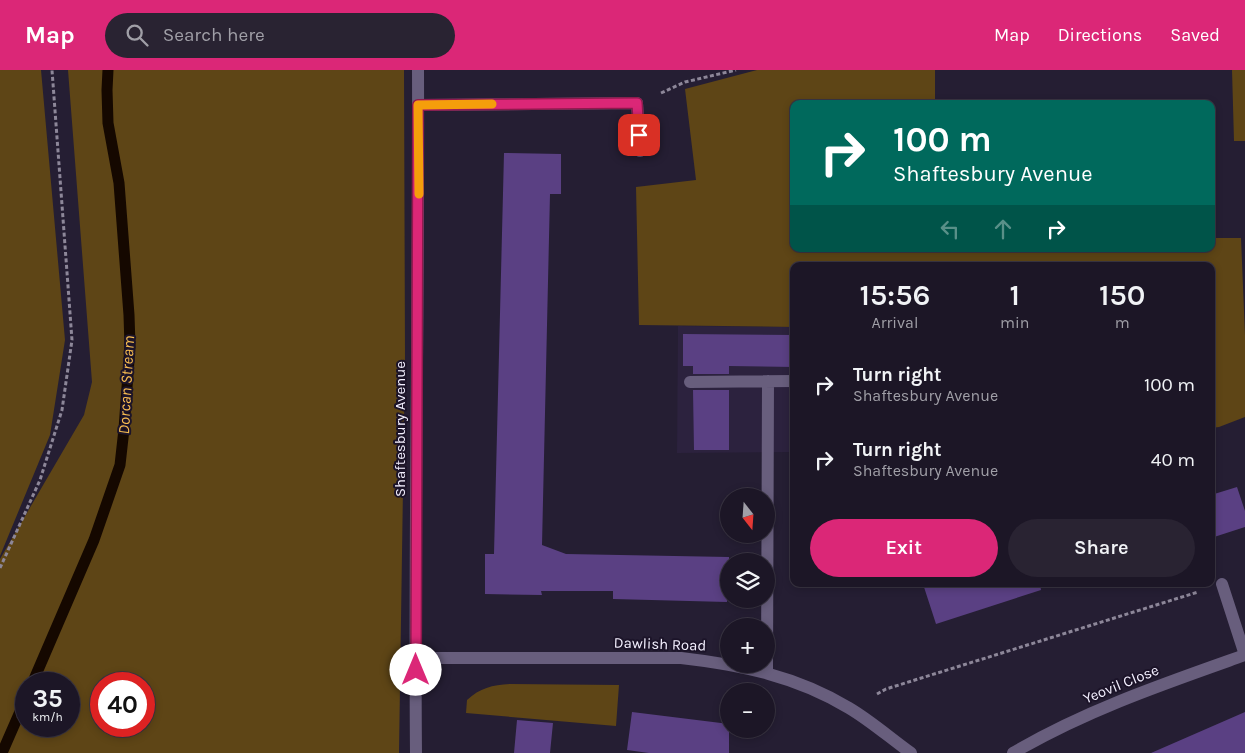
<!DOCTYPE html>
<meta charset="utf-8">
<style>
:root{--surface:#1c1626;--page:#292332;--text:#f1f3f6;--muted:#a09fa7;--line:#3a3543;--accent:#db2777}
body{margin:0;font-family:Karla,sans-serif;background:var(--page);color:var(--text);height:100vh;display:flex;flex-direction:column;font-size:19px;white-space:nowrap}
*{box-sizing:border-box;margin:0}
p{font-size:16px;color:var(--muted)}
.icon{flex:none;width:28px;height:28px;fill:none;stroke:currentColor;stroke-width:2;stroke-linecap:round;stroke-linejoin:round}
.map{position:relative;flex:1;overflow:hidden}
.side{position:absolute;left:790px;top:192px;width:425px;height:325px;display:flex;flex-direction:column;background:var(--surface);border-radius:10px;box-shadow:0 2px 8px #0003,0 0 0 1px var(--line)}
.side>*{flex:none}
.guide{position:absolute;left:790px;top:30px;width:425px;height:152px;border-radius:10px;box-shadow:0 2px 8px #0003,0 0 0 1px var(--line);background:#00695c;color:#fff;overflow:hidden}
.needle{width:32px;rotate:163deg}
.controls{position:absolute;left:720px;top:418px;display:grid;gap:10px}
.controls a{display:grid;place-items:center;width:55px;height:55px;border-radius:50%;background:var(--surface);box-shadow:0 2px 8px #0003,0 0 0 1px var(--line);font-size:25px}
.speed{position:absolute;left:15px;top:602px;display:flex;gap:10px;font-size:25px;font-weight:700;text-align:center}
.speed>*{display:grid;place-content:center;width:65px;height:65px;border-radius:50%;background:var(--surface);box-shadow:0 2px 8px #0003,0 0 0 1px var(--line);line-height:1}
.speed small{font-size:12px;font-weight:400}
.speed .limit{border:8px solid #d22;background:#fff;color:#111}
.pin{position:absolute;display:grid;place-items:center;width:42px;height:42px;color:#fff;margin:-21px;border-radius:10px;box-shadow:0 2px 8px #0006}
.me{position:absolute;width:55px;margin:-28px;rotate:0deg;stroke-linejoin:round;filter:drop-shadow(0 0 4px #0008)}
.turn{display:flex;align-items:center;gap:18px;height:105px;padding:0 20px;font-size:22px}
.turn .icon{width:65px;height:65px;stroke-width:2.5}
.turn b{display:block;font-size:35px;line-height:42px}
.lanes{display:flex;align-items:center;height:48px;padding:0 20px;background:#0003;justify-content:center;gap:25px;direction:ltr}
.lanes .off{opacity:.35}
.eta{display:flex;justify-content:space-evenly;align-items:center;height:85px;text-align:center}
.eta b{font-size:30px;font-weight:600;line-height:35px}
.primary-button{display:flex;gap:10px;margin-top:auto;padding:10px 20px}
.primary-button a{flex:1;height:58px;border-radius:30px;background:var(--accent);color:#fff;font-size:20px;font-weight:600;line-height:58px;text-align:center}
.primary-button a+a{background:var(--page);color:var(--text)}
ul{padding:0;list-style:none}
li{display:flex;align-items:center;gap:15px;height:75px;padding:0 20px}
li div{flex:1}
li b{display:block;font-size:19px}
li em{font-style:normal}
header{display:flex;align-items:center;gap:30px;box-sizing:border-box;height:70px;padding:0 25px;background:var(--accent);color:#fff}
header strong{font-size:24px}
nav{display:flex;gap:28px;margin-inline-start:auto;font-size:18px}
.search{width:350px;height:45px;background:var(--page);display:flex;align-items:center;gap:12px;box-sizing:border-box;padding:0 18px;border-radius:28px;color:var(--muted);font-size:19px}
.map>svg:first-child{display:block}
.built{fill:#2c223e}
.green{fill:#5e4516;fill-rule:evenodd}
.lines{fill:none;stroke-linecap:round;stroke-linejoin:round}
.stream{stroke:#150800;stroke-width:11}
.building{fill:#5a4083}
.path{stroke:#8d8799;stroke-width:3;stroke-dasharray:4 2.5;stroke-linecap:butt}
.service{stroke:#685e7d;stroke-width:12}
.minor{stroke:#685e7d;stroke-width:12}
.tertiary{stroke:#685e7d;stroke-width:12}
.route-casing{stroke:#8e194d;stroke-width:12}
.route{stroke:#db2777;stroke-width:9}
.slow{stroke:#f59e0b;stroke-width:9}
.labels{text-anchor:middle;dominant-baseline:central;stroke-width:4;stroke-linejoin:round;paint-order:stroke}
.street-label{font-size:15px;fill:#f4f0ff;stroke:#1c1429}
.water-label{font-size:16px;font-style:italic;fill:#f9bd51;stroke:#1c1429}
</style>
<header>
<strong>Map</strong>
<div class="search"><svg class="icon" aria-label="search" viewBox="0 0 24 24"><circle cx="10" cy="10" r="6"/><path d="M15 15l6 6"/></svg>Search here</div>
<nav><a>Map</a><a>Directions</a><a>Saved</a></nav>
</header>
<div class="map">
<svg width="1245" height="683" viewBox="0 0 1245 683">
<rect width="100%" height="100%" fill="#251e33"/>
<!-- built -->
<path class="built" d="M678 256 794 257V382L677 383Z"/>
<!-- green -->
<path class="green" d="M0 0H41L65 270 50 365 0 486Z
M68 0H404L405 285 399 683H0V489L84 345 92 312ZM26 614H69V656H26ZM101 614H144V656H101Z
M757 0H935V34H794V179H1211V168H1241L1245 265V347L1219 357 1211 358V196H794V257L639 255 636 117 696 110 685 19Z
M1232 0H1245V71H1234Z
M510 614 619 615 616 656 466 643 467 630C480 618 492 615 510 614Z"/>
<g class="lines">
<!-- stream -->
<path class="stream" d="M32 614 94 470 120 395 124 359 130 276 129 245 119 113 108 53 107 20 108 0
M2 683 26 628"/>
</g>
<!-- building -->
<path class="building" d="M504 83 561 84V124H550L542 475 566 484 729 487V522L727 521V532L613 529V521H541L542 525 485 524V484H494Z
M683 264 794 265V297L729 296V304H693V296H683Z
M693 320H729V380H694Z
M1237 417 1245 441V457L1211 468V425Z
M923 514H1040L1041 520 936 554Z
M632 642 729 654V683H649L627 680Z
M1245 642V683H1151Z
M517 650 553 653 550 683H514Z"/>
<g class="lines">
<!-- path -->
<path class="path" d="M661 23 685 12 736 0
M0 498 40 410 62 340 72 270 52 0
M877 624 886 619 1198 522"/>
<!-- service -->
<path class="service" d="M690 312 794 311
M767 602 768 311"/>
<!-- minor -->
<path class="minor" d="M418 35 637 33 640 81
M1222 514 1245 585
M415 588H681C741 595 796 606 849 638 871 651 890 668 911 683
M1013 683C1086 640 1166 613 1245 585"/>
<!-- tertiary -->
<path class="tertiary" d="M416 683C414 455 419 228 418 0"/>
</g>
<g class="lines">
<defs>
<path id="route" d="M416 600 418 35 637 33 639 65"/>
</defs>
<!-- route casing -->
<use href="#route" class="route-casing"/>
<!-- route -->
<use href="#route" class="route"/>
<!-- slow -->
<path class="slow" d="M419 124 418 35 492 34"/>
</g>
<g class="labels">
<!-- street labels -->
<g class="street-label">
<text transform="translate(400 359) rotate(-90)">Shaftesbury Avenue</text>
<text transform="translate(660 574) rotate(2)">Dawlish Road</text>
<text transform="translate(1121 614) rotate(-22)">Yeovil Close</text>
</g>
<!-- water labels -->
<g class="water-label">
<text transform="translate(126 315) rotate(-87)">Dorcan Stream</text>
</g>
</g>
</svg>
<div class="controls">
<a><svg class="needle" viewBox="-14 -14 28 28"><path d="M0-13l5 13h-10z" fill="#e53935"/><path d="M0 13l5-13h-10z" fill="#a09fa7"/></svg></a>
<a><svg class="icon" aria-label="layers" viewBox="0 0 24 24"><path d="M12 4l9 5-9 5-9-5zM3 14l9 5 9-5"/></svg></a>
<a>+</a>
<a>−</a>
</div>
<div class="speed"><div>35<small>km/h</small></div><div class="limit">40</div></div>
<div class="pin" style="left:639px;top:65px;background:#d93025"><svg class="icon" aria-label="arrive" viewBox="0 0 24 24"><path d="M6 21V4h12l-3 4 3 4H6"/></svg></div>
<svg class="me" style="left:416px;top:600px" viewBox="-20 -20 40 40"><circle r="19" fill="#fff"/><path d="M0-13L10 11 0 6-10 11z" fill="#db2777"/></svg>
<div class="guide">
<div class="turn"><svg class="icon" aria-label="right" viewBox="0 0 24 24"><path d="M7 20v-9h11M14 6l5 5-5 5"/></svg><div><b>100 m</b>Shaftesbury Avenue</div></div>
<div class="lanes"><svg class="icon off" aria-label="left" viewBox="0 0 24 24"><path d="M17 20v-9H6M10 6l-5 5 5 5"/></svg><svg class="icon off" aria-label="ahead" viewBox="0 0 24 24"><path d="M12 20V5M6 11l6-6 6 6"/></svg><svg class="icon" aria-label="right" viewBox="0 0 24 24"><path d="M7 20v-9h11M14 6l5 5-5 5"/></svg></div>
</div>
<section class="side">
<div class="eta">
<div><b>15:56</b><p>Arrival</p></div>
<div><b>1</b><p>min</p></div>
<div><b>150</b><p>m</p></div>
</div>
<ul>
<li><svg class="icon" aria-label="right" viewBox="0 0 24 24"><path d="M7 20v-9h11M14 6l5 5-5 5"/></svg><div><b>Turn right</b><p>Shaftesbury Avenue</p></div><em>100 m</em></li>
<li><svg class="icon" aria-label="right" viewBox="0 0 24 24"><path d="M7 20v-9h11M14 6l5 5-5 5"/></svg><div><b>Turn right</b><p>Shaftesbury Avenue</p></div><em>40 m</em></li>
</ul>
<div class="primary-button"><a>Exit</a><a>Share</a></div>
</section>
</div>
